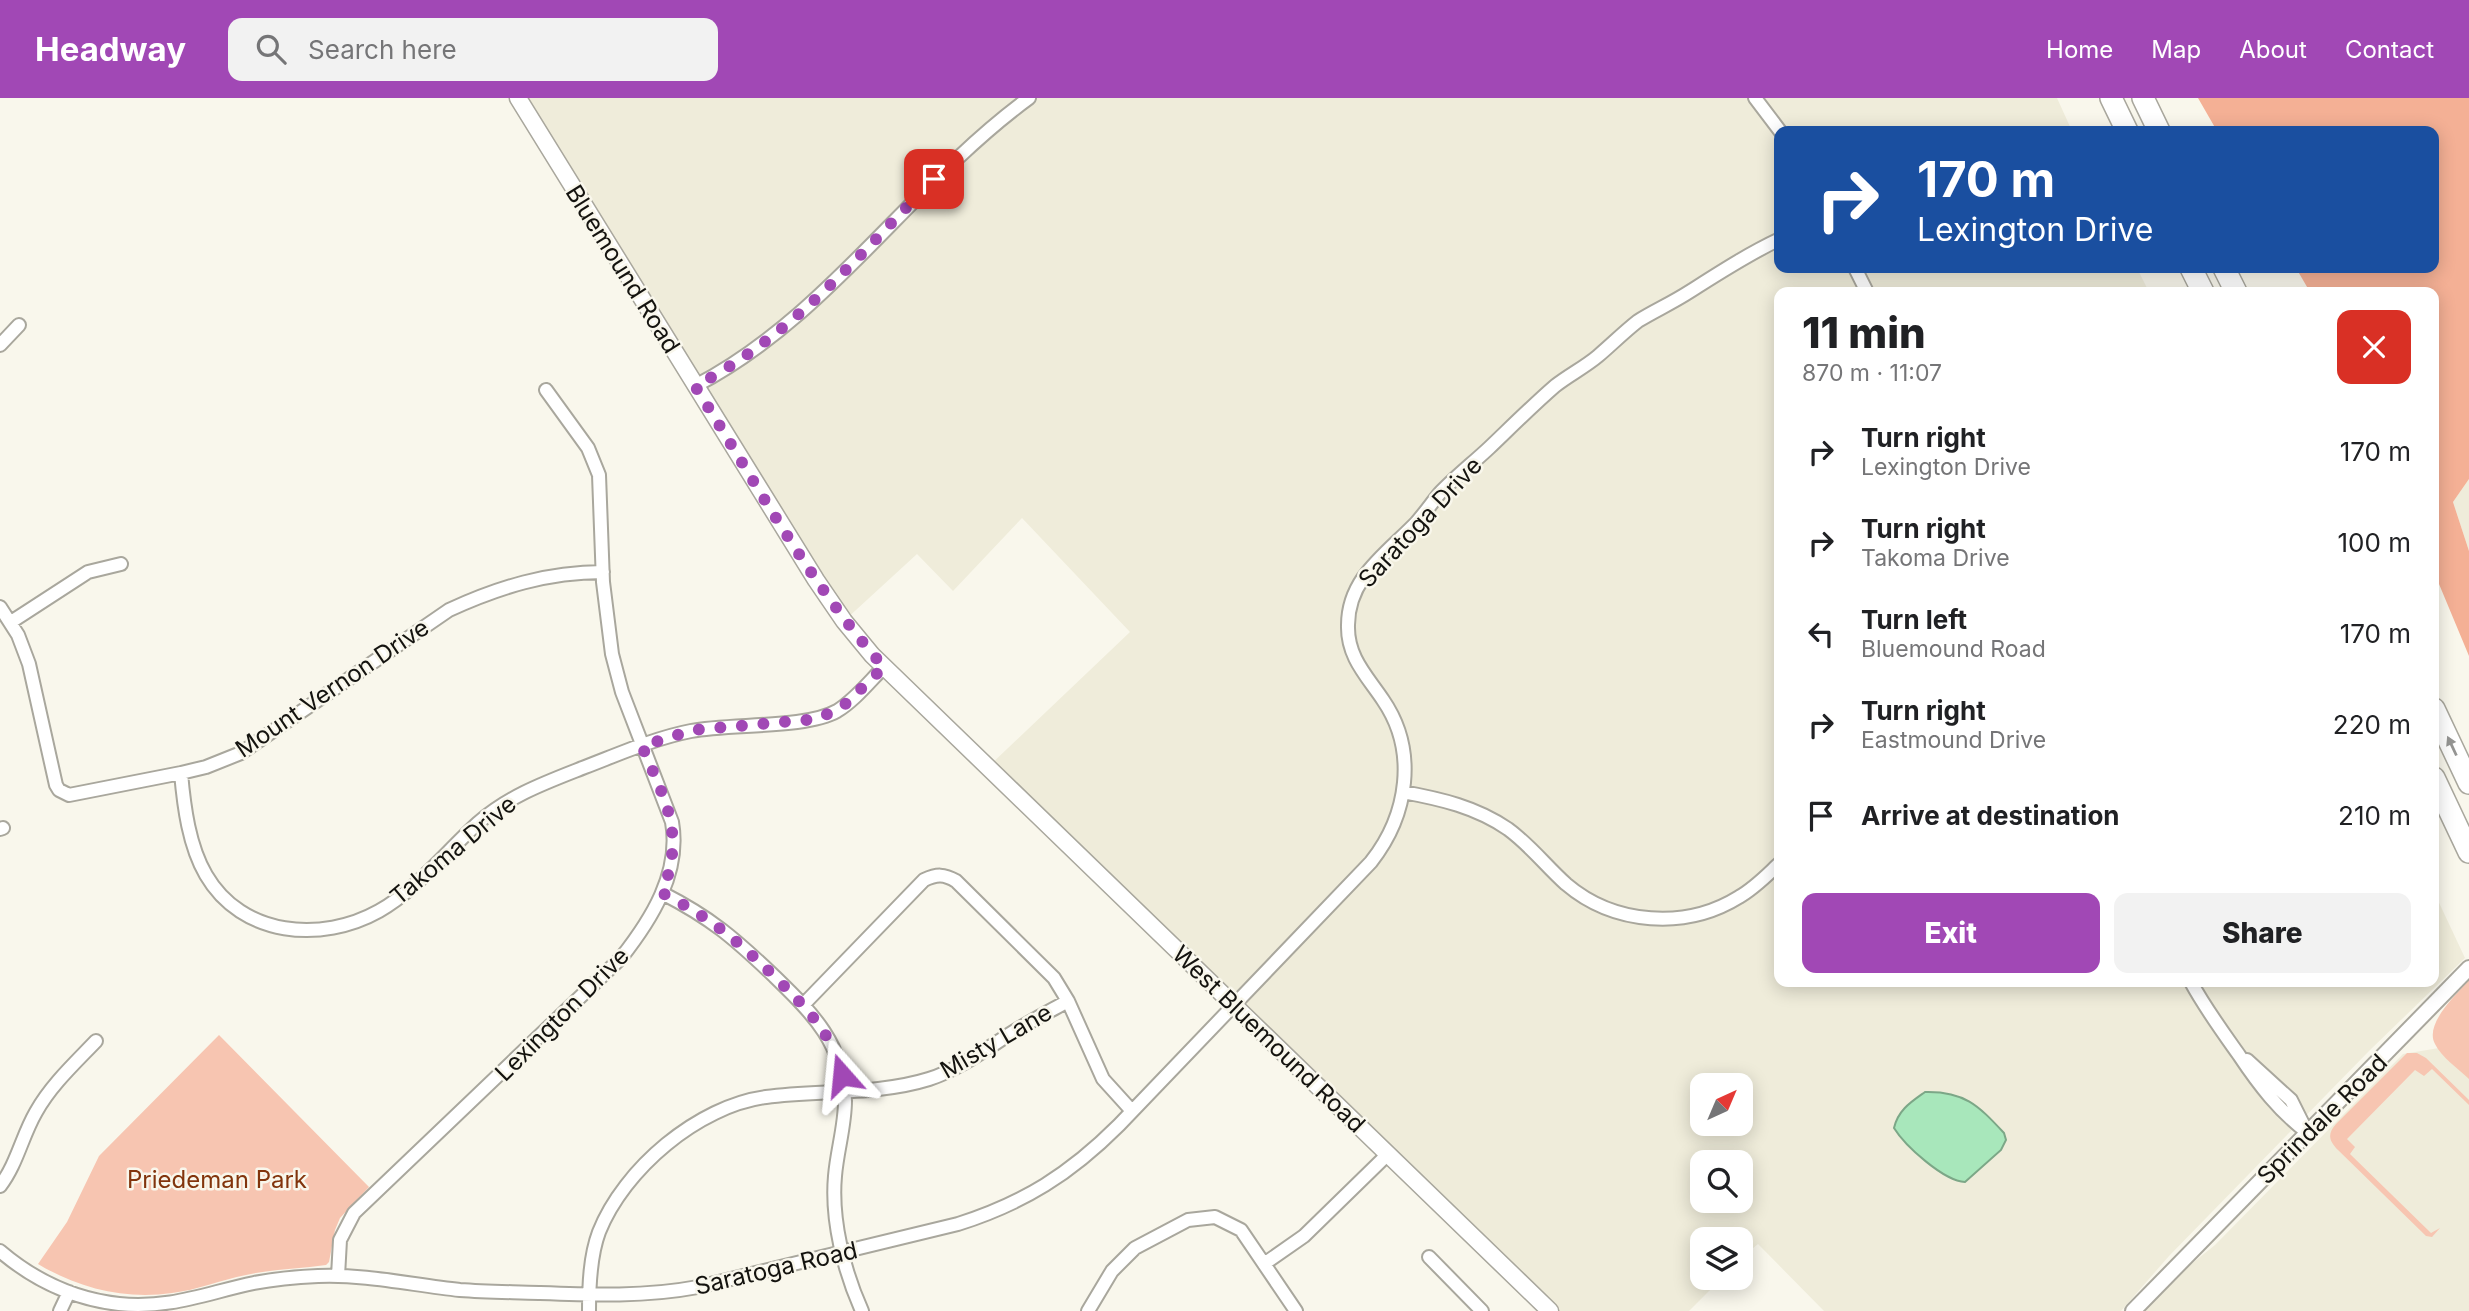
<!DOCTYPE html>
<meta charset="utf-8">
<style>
:root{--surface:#fff;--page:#f2f2f2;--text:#202124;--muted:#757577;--accent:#a148b5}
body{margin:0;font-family:Inter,sans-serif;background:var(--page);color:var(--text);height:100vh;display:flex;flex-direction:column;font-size:26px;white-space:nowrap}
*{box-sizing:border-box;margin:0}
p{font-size:23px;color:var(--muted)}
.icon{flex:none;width:38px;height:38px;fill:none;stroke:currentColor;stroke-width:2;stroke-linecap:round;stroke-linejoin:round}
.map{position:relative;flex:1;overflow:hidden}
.details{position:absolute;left:1774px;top:189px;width:665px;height:700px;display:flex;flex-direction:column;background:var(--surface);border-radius:14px;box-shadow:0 4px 18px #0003}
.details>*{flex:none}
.top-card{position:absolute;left:1774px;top:28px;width:665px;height:147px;border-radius:14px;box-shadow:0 4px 18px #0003;background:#1a4fa0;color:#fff;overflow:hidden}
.needle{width:46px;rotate:44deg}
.buttons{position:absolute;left:1690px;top:975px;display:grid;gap:14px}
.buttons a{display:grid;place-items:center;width:63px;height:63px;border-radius:14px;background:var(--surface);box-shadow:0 4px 18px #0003;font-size:35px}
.pin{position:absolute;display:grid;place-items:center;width:60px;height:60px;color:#fff;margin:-30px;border-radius:14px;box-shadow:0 4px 10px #0006}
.me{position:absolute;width:77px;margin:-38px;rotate:342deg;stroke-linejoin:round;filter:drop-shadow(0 0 5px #0008)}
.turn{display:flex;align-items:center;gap:24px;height:147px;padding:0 28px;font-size:32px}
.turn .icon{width:91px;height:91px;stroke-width:2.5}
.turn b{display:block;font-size:49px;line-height:60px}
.round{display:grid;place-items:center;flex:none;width:74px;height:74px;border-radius:14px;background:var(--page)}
.overview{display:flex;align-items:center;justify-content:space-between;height:119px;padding:0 28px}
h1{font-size:42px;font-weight:800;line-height:52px}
.primary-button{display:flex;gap:14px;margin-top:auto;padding:14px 28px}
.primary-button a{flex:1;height:80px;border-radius:14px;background:var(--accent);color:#fff;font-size:28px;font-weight:800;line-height:80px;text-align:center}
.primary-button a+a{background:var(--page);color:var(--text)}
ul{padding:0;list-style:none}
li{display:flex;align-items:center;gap:21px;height:91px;padding:0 28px}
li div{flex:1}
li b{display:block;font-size:26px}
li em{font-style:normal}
header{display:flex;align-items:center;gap:42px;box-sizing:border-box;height:98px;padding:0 35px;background:var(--accent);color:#fff}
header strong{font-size:33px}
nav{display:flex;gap:38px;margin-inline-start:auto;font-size:24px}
.search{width:490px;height:63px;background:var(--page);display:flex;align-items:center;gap:18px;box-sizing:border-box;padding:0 24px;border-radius:14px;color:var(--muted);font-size:26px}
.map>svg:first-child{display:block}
.built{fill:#efecda;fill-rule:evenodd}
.green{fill:#f7c5b1}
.forest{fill:#f4b095}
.water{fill:#a8e7bb;stroke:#7ca787;stroke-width:2}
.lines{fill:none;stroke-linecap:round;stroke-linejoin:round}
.minor-casing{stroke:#a9a79d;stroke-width:16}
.tertiary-casing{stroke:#a9a79d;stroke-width:18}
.secondary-casing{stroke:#a9a79d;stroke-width:19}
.motorway-casing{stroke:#a9a79d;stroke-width:24}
.minor{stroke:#fff;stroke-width:12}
.tertiary{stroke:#fff;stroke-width:14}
.secondary{stroke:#fff;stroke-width:16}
.motorway{stroke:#fff;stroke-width:21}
.oneway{fill:#959593}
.route{stroke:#a148b5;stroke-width:12;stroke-dasharray:0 21.6}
.labels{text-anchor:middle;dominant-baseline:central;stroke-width:5;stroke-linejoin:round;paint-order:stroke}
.street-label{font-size:24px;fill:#14130f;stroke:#f9f7ec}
.park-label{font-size:24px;fill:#82340c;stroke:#f9f7ec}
</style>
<header>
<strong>Headway</strong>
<div class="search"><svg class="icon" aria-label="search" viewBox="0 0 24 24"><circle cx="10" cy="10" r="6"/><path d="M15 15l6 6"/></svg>Search here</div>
<nav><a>Home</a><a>Map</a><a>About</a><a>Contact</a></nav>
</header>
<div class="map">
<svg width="2469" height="1213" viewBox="0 0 2469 1213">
<rect width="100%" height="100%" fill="#f9f7ec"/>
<!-- built -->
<path class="built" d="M518 0H2057L2072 33H1780V170H2137L2149 194H1780V884H2434V794L2465 860 2369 953 2169 1158 2121 1213H1824L1758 1146 1741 1160V1141H1703V1180H1722L1689 1213H1550L987 670 1130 534 1022 420 953 493 917 456 844 523ZM1703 987H1741V1026H1703ZM1703 1064H1741V1102H1703Z
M2469 381V453L2453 404Z
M2439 950 2469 980V1213H2142L2179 1176 2215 1147 2403 956Z"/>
<!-- green -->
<path class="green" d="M2469 882V981C2459 971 2441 959 2435 946 2424 926 2456 897 2469 882Z
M219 937 369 1089 340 1120 335 1132 329 1164 326 1167C299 1171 272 1171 246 1177 221 1182 197 1192 172 1195 125 1202 78 1190 38 1166L67 1124 99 1058Z
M2407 955H2417L2426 960 2469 1002V1007L2432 971 2424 978 2415 972 2347 1041 2355 1049 2350 1056 2431 1135 2440 1130 2432 1139 2426 1138 2338 1052C2329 1043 2327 1036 2336 1026Z"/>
<!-- forest -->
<path class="forest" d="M2198 0H2469V381L2453 404 2469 453V558L2434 474V194H2310L2296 170H2434V33H2217Z"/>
<!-- water -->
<path class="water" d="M1925 994C1964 993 1978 1007 2004 1035L2006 1042 2001 1052 1965 1084C1944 1083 1905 1048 1894 1030 1898 1012 1911 1004 1925 994Z"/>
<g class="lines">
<defs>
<path id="minor" d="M1755 0 1780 33
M1855 170 1867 194
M0 247 19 227
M695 288C828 219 910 87 1029 0
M0 509 18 537 29 566 56 687 59 692 69 697 181 675 206 669 241 655 449 512C499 489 548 474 603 474
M11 524 88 474 121 466
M181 675C184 709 189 748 206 777 242 839 322 845 379 813 415 793 447 753 478 725 510 697 547 684 585 669 619 656 655 640 691 633 730 625 805 631 837 613 855 602 869 584 884 569
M1403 694C1441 701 1476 709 1508 731 1530 747 1546 768 1566 786 1614 827 1686 832 1739 799 1755 790 1767 777 1780 765
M0 731 3 730
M662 795C711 820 734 840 773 877 812 915 844 945 845 1003 845 1028 837 1053 835 1078 831 1122 844 1173 862 1213
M2191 884C2205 910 2222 933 2239 957 2259 987 2279 1013 2308 1035
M803 907 924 782C937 776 944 776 956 783L1054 880 1068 903 1103 981 1132 1013
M2247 962 2291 1002 2306 1032
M0 1088C17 1066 22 1038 36 1014 51 987 75 965 96 943
M0 1153C34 1182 74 1201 119 1206 171 1211 206 1195 254 1185 275 1181 297 1179 318 1178 366 1176 412 1187 460 1192 486 1194 513 1194 539 1195 593 1197 645 1199 698 1189L958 1126C1024 1105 1070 1076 1119 1027L1371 764C1408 717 1418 653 1383 602 1367 578 1347 559 1348 527 1348 480 1386 456 1416 425 1424 416 1431 406 1439 396 1454 380 1473 365 1489 350 1511 329 1532 308 1555 288 1569 277 1585 269 1598 258 1612 246 1624 234 1638 223 1654 213 1672 205 1689 194 1719 175 1748 156 1780 141
M1429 1159 1482 1213
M1264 1166 1304 1138 1388 1056
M338 1178 340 1142 354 1115 621 860C651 822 681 775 672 724L622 594 612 556 603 484 599 377 588 350 546 292
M60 1213 69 1194
M589 1213C589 1187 590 1158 599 1134 624 1071 698 1008 766 999 819 992 878 997 929 981 960 971 986 951 1013 934 1031 923 1050 913 1068 903
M1088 1213 1112 1173 1135 1150 1188 1122 1215 1119 1241 1132 1296 1213"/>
<path id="tertiary" d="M2133 1213 2469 870"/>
<path id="secondary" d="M518 0 816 482 844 523 872 557 1550 1213"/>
<path id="motorway" d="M2111 0 2127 33
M2143 0 2159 33
M2191 170 2203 194
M2224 170 2236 194
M2434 611 2469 685
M2434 680 2469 754"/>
</defs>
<!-- minor casing -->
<use href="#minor" class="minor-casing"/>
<!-- tertiary casing -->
<use href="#tertiary" class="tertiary-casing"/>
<!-- secondary casing -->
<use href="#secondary" class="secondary-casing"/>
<!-- motorway casing -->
<use href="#motorway" class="motorway-casing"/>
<!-- minor -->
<use href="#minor" class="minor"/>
<!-- tertiary -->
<use href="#tertiary" class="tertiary"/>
<!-- secondary -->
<use href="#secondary" class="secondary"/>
<!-- motorway -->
<use href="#motorway" class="motorway"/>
</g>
<!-- one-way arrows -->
<defs><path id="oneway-solid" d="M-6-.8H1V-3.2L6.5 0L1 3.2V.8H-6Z" transform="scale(1.75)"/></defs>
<use class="oneway" href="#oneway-solid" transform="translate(2452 648) rotate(-115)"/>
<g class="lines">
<!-- route -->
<path class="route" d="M842 977C833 936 806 910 777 881 737 842 712 821 662 795 686 734 665 703 642 648L693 632 817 621 842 609 884 569C809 485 755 383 695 288 791 239 860 156 934 81"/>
</g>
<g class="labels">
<!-- street labels -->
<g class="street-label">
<text transform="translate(623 171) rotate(58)">Bluemound Road</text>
<text transform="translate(1420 424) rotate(-47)">Saratoga Drive</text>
<text transform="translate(332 590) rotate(-34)">Mount Vernon Drive</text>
<text transform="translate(453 752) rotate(-40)">Takoma Drive</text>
<text transform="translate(562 916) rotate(-45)">Lexington Drive</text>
<text transform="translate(1269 941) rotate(44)">West Bluemound Road</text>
<text transform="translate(996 943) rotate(-30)">Misty Lane</text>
<text transform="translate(2322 1021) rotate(-45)">Sprindale Road</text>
<text transform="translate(776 1170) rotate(-13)">Saratoga Road</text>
</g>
<!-- park labels -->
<g class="park-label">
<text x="217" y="1081">Priedeman Park</text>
</g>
</g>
</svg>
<div class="buttons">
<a><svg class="needle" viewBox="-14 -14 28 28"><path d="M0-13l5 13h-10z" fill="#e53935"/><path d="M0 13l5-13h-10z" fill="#757577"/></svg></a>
<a><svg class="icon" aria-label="search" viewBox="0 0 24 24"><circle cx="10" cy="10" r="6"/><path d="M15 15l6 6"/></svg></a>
<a><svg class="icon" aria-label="layers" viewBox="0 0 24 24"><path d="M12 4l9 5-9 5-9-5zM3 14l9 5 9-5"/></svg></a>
</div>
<div class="pin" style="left:934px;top:81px;background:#d93025"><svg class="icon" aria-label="arrive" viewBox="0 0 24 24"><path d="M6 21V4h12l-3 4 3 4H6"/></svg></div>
<svg class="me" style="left:842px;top:977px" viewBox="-20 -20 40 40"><path d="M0-17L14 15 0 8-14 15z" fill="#a148b5" stroke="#fff" stroke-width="4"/></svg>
<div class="top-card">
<div class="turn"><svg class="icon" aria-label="right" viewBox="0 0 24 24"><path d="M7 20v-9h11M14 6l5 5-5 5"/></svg><div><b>170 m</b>Lexington Drive</div></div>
</div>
<section class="details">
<div class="overview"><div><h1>11 min</h1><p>870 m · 11:07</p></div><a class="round" style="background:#d93025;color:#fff"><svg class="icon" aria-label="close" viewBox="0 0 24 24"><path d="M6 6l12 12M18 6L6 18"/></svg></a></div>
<ul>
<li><svg class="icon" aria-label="right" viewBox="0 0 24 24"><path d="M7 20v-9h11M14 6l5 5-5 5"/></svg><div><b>Turn right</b><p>Lexington Drive</p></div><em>170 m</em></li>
<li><svg class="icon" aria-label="right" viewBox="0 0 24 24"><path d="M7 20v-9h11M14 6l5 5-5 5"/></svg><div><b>Turn right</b><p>Takoma Drive</p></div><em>100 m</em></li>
<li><svg class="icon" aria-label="left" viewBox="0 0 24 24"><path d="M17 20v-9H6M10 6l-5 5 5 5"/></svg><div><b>Turn left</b><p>Bluemound Road</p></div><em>170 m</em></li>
<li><svg class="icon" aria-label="right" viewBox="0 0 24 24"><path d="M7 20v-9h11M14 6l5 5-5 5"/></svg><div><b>Turn right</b><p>Eastmound Drive</p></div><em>220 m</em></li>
<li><svg class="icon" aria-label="arrive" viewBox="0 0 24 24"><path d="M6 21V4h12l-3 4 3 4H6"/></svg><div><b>Arrive at destination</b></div><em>210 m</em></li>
</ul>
<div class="primary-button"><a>Exit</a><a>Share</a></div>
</section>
</div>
